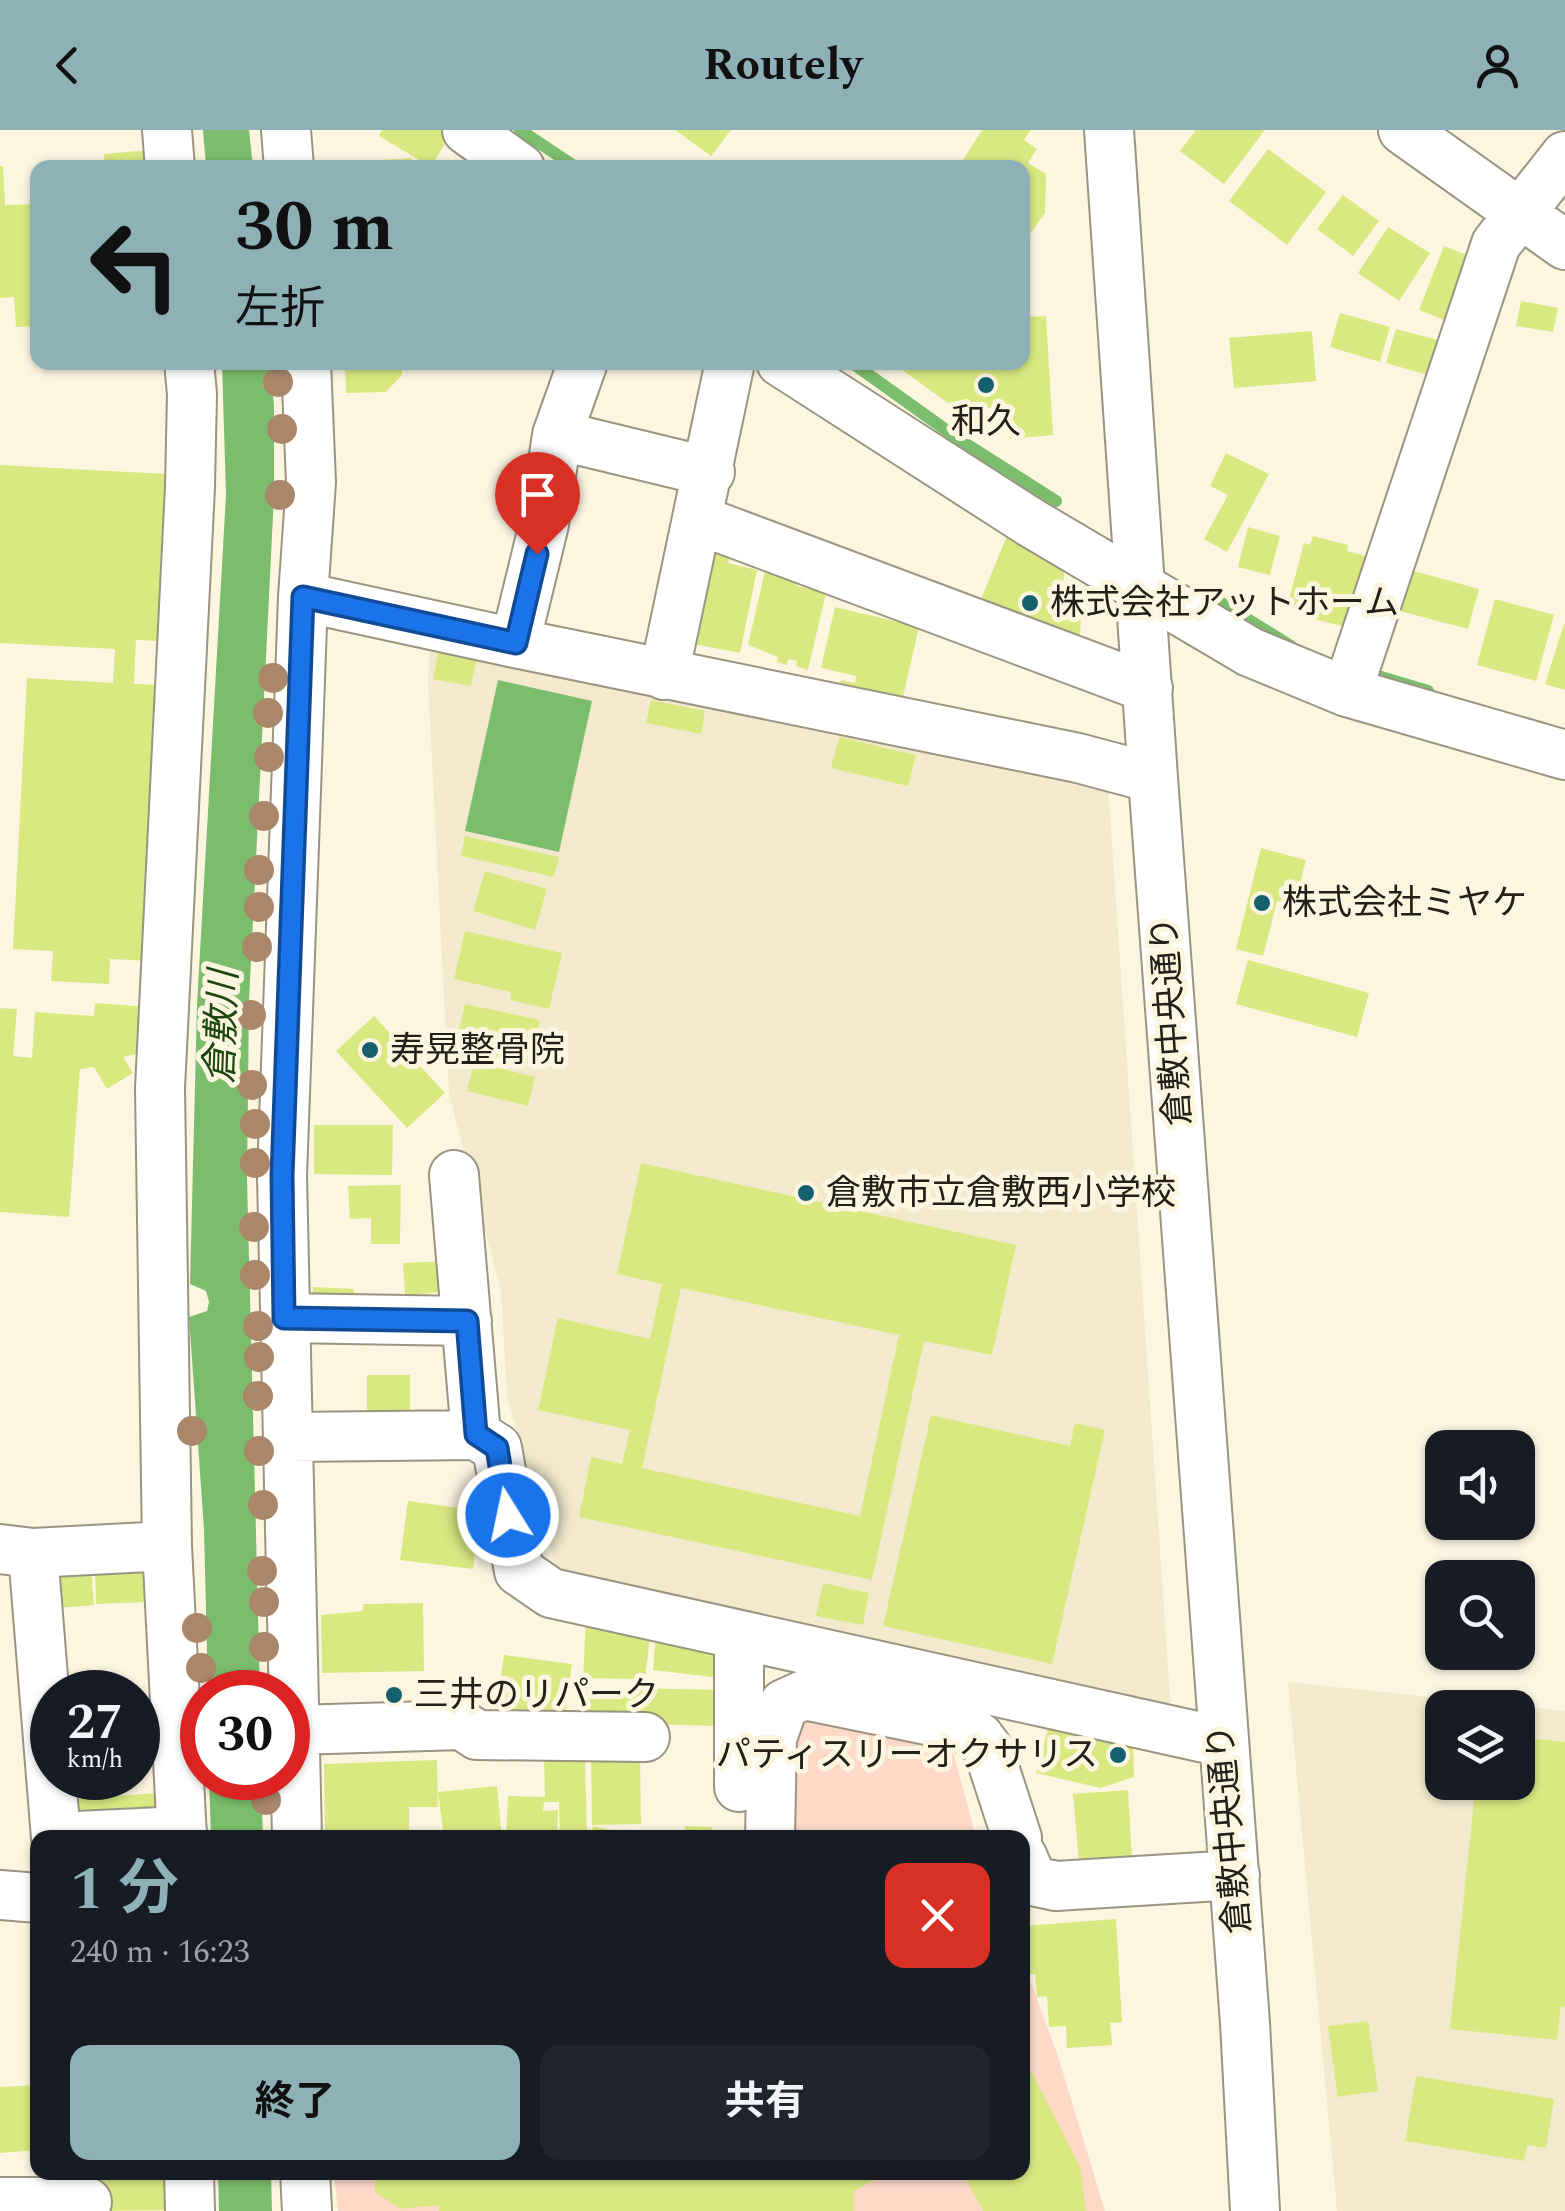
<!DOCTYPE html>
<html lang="ja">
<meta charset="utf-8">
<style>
:root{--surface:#171b24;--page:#20242c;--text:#f1f3f6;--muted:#9ea1a6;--accent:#8eb1b8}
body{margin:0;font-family:Spectral,"Noto Sans JP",serif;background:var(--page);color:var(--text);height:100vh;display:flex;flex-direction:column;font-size:38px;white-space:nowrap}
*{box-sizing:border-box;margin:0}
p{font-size:32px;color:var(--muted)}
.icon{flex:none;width:55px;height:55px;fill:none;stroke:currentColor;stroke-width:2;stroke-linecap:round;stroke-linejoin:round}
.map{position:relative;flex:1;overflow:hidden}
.side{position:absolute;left:30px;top:1700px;width:1000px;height:350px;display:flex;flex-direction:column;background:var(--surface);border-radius:20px;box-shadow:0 2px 8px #0004}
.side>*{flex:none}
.banner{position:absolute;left:30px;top:30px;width:1000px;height:210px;border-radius:20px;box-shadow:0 2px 8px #0004;background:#8eb1b8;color:#111;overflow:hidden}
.buttons{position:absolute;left:1425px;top:1300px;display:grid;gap:20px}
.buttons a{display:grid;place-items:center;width:110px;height:110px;border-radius:20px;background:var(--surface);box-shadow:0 2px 8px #0004;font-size:50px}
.speed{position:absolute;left:30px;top:1540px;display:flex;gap:20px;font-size:50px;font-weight:700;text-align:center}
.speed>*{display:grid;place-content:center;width:130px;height:130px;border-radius:50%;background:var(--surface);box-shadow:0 2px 8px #0004;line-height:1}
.speed small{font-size:25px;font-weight:400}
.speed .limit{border:15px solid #d22;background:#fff;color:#111}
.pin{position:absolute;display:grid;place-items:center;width:85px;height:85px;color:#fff;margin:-102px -42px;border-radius:50% 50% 50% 0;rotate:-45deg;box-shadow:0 0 10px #0007}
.pin .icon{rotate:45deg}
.me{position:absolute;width:110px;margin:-55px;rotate:350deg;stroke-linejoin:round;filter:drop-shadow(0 0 8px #0008)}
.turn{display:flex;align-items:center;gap:35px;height:210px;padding:0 40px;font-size:45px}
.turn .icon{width:130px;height:130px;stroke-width:2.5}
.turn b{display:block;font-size:70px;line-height:85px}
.round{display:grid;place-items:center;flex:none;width:105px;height:105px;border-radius:20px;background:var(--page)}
.headline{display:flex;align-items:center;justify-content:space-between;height:170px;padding:0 40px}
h1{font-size:60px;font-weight:700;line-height:75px;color:var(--accent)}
.cta{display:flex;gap:20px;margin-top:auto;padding:20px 40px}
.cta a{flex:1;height:115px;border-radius:20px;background:var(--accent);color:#111;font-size:40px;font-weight:700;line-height:115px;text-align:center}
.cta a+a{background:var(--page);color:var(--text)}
header{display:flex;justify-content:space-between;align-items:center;height:130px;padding:0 40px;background:var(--accent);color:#111;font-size:45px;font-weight:700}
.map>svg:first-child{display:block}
.built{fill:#f3eace;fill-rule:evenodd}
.green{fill:#fed9c8}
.water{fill:#7bbd6d}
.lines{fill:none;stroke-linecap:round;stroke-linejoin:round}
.stream{stroke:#7bbd6d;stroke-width:12}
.building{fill:#d9e981;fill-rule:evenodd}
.minor-casing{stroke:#9a9481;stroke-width:52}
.minor{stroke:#fff;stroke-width:48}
.tree{fill:#aa866a}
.route-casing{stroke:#114b97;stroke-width:25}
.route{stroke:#1a73e8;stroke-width:18}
.poi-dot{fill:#14606c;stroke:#fcf6e1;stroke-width:4}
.labels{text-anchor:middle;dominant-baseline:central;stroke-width:10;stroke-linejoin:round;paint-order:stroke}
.poi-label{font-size:35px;fill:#232019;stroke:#fcf6e1;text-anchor:start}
.street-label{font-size:35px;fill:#232019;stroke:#fcf6e1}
.water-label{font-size:38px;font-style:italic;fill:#1b4710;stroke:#fcf6e1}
</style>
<header><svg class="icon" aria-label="back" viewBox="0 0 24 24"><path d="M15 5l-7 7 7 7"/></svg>Routely<svg class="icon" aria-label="person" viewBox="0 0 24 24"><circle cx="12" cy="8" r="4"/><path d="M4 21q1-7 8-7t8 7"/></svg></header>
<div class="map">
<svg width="1565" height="2081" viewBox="0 0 1565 2081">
<rect width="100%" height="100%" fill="#fcf6e1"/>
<!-- built -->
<path class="built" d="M430 506 1108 653 1171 1582 559 1448 507 1266 501 1161 449 965 428 553Z
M1288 1552 1565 1581V2081H1337ZM1442 1578H1518V1652H1442Z"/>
<!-- green -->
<path class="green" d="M798 1587 951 1614 976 1707H782Z
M1023 1831 1058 1926 1105 2081H338L334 2043 1022 2042Z"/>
<!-- water -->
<path class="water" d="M203 0H249L253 37H206Z
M222 233H270L274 276V365L249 871 247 1048 260 1562H208L204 1399 189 1187 207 1181 209 1172 206 1161 190 1154 197 875 226 365Z
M498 550 592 571 559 722 465 701Z
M209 1648H261L263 1707H211Z
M218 2043H271L272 2081H219Z"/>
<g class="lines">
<!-- stream -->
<path class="stream" d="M520 0 577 38
M851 232 960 310 1056 371
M1215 469 1291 516
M1361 541 1428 561"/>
</g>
<!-- building -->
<path class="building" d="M382 0H446L451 3 431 37 379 6Z
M675 0H731L711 26Z
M982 0H1031L1024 10 1037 19 1028 33 1046 44 1045 83 1022 115V38H958Z
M1196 0H1265L1224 54 1180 21Z
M1268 19 1326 62 1287 115 1229 71Z
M150 20 152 38H105L104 24Z
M412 28 413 38H351L350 32Z
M0 36H3L5 75 38 74V196L16 197 14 167 0 168Z
M1343 65 1379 91 1353 126 1317 99Z
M1388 97 1430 123 1399 171 1358 143Z
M1444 116 1482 131 1457 195 1419 180Z
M1521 171 1558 178 1553 202 1516 196Z
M1340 183 1390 197 1380 232 1330 217Z
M1046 186 1053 305 1010 309 999 276 962 283 891 232H1022V187Z
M1396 199 1445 212 1435 247 1386 233Z
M1312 201 1316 251 1234 258 1229 208Z
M345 232H402V245L386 262 346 263Z
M1226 323 1269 344 1227 422 1204 409 1228 365 1210 356Z
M0 335 165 344 157 511 136 510 134 554 161 555 148 831 110 829 109 854 51 851 53 821 13 819 27 548 113 553 115 519 0 513Z
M1248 397 1280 406 1270 445 1238 437Z
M1008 403 1065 426 1063 461 1082 462 1079 527 975 484Z
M1313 406 1348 415 1347 421 1376 429 1357 500 1302 486 1303 481 1287 477 1304 413 1310 415Z
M705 420 730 426 728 433 757 440 740 523 679 511Z
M1396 436 1479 459 1468 499 1385 477Z
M765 441 798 449 797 456 826 463 808 540 796 536 797 531 788 529 787 535 777 532 778 527 748 515Z
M1495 469 1554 485 1536 551 1477 535Z
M835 477 919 497 900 580 837 565 841 550 855 553 856 546 821 538Z
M1564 494H1565V560L1545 554Z
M439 519 477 526 471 556 433 549Z
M651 570 705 581 701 604 646 593Z
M839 607 916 625 908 656 831 638Z
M465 706 559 727 554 747 461 726Z
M1261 718 1306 730 1294 776 1277 771 1263 826 1236 819Z
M485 741 547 759 535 800 473 781Z
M465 801 562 823 549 879 510 870 511 862 454 849Z
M1248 830 1369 863 1357 907 1236 874Z
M95 873 150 877 147 922 123 927 133 943 107 959 94 937 80 939 69 1087 0 1082V878L17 879 13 926 32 928 35 882 94 886Z
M465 874 540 890 530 934 455 918Z
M374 886 445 963 407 998 336 921Z
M474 932 535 947 528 976 467 961Z
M314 995H393L392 1045 314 1044Z
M641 1033 1016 1115 992 1225 924 1211 872 1450 579 1387 591 1327 622 1334 630 1300 538 1280 558 1188 650 1209 662 1154 617 1144ZM681 1158 899 1205 860 1386 642 1338Z
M401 1055 400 1114H371V1088L350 1089 348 1056Z
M445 1131 447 1162 405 1165 403 1133Z
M313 1157 354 1159 352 1187 311 1184Z
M367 1245H410V1291L367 1290Z
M931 1285 1070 1316 1075 1293 1105 1300 1052 1534 883 1496Z
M408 1371 480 1381 473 1439 400 1430Z
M150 1434 149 1472 96 1474 95 1436Z
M91 1439 94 1475 46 1479 43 1441Z
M823 1453 869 1463 863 1495 816 1486Z
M423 1473 424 1541 322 1543 321 1485 363 1481V1474Z
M586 1489 650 1507 645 1549 583 1548Z
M656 1500 722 1520 721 1548 653 1540Z
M504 1525 572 1534 563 1600 495 1591Z
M101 1542 103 1562H71L70 1544Z
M581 1557 719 1560 718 1596 580 1592Z
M1051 1588 1133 1608 1134 1647 1101 1658 1036 1643Z
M1518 1607 1565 1612V1877L1561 1876 1557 1910 1450 1899 1476 1652H1518Z
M640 1625 641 1694 592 1695 591 1626Z
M585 1627 587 1708H560L559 1672H544L543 1681 558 1680 557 1708H506L508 1666 545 1667 544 1629Z
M437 1630 438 1677H409V1708L325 1700 324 1634Z
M497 1656 502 1708H444L438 1662Z
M1128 1660 1132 1729 1079 1732 1073 1664Z
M158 1663 160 1695 64 1703 62 1670Z
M593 1696 637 1706V1708H590Z
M685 1696 712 1697V1708H685Z
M1116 1789 1122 1892 1110 1893 1112 1915 1067 1918 1066 1896 1049 1897 1047 1866 1037 1867 1035 1844 1024 1845 1022 1796Z
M1368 1891 1378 1961 1338 1967 1328 1896Z
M1022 1923 1080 2037 1086 2081H983L962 2042H1022Z
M1416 1946 1554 1969 1546 2018 1527 2015 1524 2031 1405 2011Z
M38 1955V2020L0 2023V1957Z
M93 2042H172L174 2080 94 2081Z
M375 2042H888L854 2061V2081H439V2075L401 2079 375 2062Z"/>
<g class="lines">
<defs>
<path id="minor" d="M167 0 170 38
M286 0 289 38
M467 0 520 38
M1109 0 1153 648 1245 1893 1255 2081
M1403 0 1565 115
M583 232 557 305 544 394 515 513 1078 628 1153 648
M781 232 1030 392 1250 522 1347 562 1565 625
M557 305 710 342
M699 390 1148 558
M303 467 515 513
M664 545 730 232
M1347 562 1496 114 1565 26
M454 1045 476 1305
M284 1188 467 1191
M289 1307 476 1305 497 1318 519 1441 551 1463 1223 1612
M0 1419 33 1423 167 1416
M33 1423 56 1708
M739 1505V1657
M295 1600 462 1595 477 1605 645 1607
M56 1707 182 1701
M182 1708 167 1416 160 958 190 357 192 264 189 232
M297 1708 282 1046 303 467 311 352 306 232
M770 1708 772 1608 784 1574 804 1565 966 1598 979 1607 988 1619 1017 1708
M1022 1726 1033 1751 1056 1756 1235 1745
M0 1765 38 1768
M189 2042 190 2081
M305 2042 307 2081
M0 2072H87"/>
</defs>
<!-- minor casing -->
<use href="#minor" class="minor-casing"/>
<!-- minor -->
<use href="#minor" class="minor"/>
</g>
<!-- trees -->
<g class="tree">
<circle cx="278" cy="252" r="15"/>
<circle cx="282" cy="299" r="15"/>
<circle cx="280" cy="365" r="15"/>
<circle cx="273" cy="548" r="15"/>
<circle cx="268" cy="583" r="15"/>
<circle cx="269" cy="627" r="15"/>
<circle cx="264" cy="686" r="15"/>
<circle cx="259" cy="740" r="15"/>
<circle cx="259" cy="777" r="15"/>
<circle cx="257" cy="817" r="15"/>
<circle cx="251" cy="885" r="15"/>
<circle cx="252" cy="955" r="15"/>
<circle cx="255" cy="994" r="15"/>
<circle cx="255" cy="1033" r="15"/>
<circle cx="254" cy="1097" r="15"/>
<circle cx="255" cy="1145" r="15"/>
<circle cx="258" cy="1196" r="15"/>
<circle cx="259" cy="1227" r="15"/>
<circle cx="258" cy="1266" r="15"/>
<circle cx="192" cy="1301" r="15"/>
<circle cx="259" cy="1321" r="15"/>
<circle cx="263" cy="1375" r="15"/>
<circle cx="262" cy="1441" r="15"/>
<circle cx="264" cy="1472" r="15"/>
<circle cx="197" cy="1498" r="15"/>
<circle cx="264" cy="1517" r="15"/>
<circle cx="201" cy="1538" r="15"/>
<circle cx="266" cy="1670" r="15"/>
</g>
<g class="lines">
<defs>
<path id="route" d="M508 1385 497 1318 476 1304 467 1191 284 1188 282 1046 303 467 516 513 537 424"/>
</defs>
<!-- route casing -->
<use href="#route" class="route-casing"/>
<!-- route -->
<use href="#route" class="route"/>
</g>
<!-- markers -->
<g class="poi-dot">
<circle cx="986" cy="255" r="10"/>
<circle cx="1030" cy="473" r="10"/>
<circle cx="1262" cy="773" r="10"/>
<circle cx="370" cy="920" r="10"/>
<circle cx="806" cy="1063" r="10"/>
<circle cx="394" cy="1565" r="10"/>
<circle cx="1118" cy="1625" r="10"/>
</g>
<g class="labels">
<!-- poi labels -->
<g class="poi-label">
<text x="986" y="292" text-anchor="middle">和久</text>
<text x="1050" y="473">株式会社アットホーム</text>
<text x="1282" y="773">株式会社ミヤケ</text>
<text x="390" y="920">寿晃整骨院</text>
<text x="826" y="1063">倉敷市立倉敷西小学校</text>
<text x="414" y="1565">三井のリパーク</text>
<text x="1098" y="1625" text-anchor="end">パティスリーオクサリス</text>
</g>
<!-- street labels -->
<g class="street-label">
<text transform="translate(1172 891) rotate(-94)">倉敷中央通り</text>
<text transform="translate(1230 1699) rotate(-95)">倉敷中央通り</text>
</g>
<!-- water labels -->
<g class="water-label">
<text transform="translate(223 897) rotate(-88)">倉敷川</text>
</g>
</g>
</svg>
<div class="buttons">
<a><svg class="icon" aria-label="sound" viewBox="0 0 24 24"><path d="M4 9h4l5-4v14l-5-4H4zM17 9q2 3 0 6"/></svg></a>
<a><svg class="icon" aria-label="search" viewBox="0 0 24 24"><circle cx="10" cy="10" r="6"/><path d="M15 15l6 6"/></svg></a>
<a><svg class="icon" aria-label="layers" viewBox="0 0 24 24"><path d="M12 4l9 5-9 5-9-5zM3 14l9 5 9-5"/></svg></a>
</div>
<div class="speed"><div>27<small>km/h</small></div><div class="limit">30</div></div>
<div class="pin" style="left:537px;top:424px;background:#d93025"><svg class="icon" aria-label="arrive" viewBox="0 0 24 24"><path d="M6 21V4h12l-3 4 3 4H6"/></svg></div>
<svg class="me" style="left:508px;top:1385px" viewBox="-20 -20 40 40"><circle r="17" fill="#1a73e8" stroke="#fff" stroke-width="3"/><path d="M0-11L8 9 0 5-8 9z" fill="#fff"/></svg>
<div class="banner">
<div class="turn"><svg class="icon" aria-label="left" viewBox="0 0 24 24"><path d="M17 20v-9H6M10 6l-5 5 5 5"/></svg><div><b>30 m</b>左折</div></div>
</div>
<section class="side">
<div class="headline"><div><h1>1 分</h1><p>240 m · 16:23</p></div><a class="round" style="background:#d93025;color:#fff"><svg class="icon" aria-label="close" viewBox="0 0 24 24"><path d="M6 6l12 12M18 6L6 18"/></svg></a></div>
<div class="cta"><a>終了</a><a>共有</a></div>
</section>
</div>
